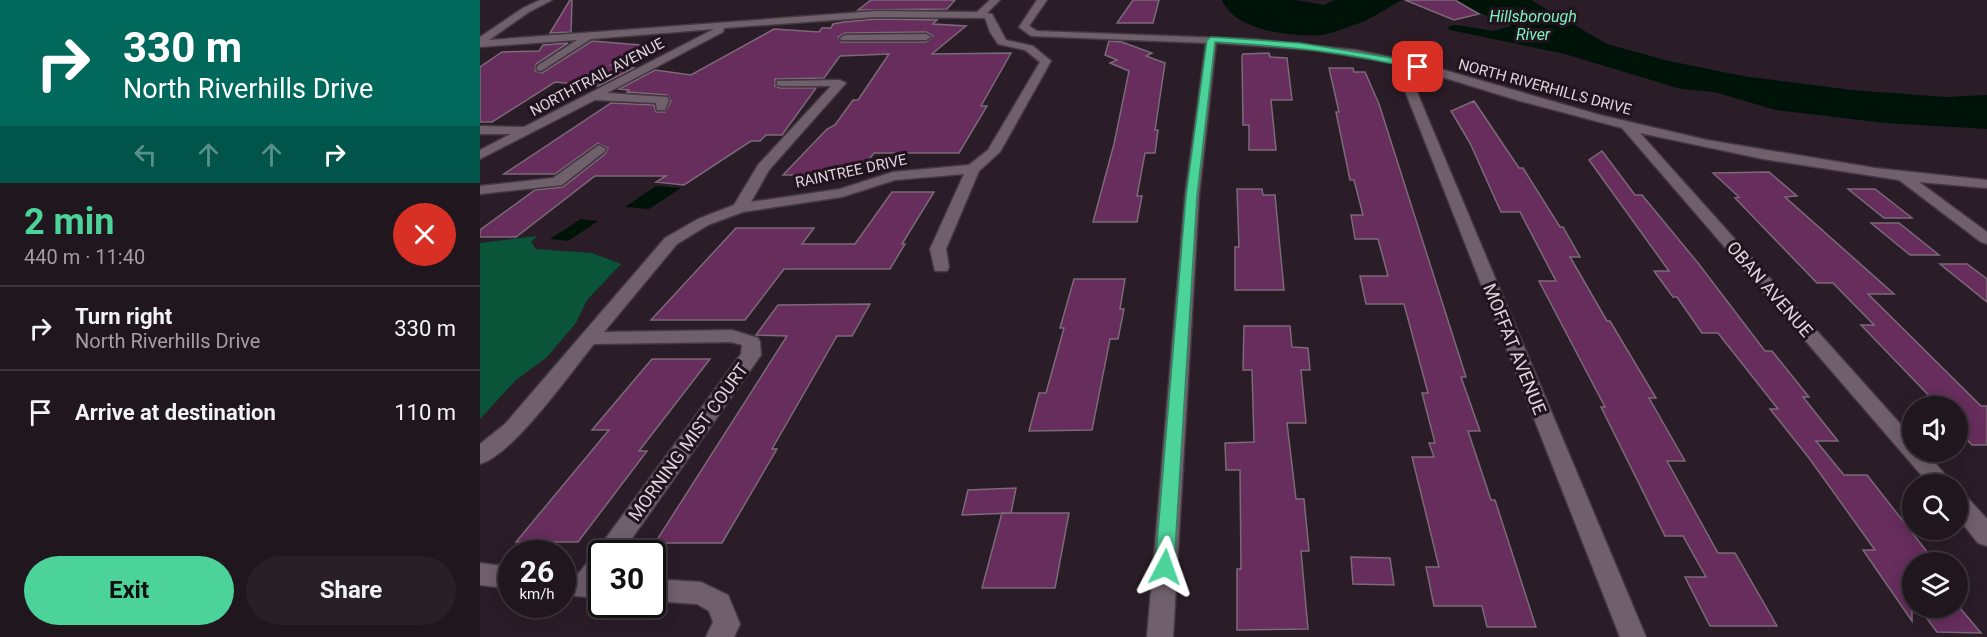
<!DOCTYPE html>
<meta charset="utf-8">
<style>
:root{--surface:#20161e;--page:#281f27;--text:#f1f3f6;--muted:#a29fa4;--line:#3d353c;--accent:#4cd39a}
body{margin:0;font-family:Roboto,sans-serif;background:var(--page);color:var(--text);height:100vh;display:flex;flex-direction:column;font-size:22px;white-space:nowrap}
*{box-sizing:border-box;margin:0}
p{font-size:20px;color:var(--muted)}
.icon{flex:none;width:33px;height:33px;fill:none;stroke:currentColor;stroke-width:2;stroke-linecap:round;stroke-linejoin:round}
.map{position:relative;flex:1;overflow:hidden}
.side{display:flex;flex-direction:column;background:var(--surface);width:480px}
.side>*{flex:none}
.banner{background:#00695c;color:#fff;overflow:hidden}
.buttons{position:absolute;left:1422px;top:396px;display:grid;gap:12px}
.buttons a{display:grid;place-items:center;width:66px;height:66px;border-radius:50%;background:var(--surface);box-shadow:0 3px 15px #0003,0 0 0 2px var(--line);font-size:30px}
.speed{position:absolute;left:18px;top:540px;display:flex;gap:12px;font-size:30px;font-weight:700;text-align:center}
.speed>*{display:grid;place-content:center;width:78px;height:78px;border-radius:50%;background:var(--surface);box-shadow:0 3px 15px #0003,0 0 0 2px var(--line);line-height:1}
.speed small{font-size:15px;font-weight:400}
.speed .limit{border:3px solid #111;border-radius:9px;background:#fff;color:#111}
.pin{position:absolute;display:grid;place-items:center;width:51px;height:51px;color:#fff;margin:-26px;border-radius:12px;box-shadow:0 3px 9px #0006}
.me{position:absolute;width:66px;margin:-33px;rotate:4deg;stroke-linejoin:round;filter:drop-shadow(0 0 4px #0008)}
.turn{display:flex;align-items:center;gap:21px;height:126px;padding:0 24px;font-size:27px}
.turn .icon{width:78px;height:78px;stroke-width:2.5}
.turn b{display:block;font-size:42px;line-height:51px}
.lanes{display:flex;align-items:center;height:57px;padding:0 24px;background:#0003;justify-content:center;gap:30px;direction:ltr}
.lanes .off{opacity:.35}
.round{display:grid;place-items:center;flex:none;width:63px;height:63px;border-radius:32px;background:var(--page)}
.headline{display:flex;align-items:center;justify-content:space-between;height:102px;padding:0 24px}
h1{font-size:36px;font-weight:700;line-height:45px;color:var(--accent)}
.cta{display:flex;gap:12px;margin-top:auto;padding:12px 24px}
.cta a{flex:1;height:69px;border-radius:36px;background:var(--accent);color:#111;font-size:24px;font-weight:700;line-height:69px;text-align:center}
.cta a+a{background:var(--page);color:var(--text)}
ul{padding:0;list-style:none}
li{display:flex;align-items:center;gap:18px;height:84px;padding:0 24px;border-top:2px solid var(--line)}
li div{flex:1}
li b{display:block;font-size:22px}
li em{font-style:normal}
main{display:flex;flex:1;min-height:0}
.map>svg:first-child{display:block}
.green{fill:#0a5439}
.water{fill:#001308}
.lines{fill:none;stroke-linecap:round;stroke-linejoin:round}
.river{fill:#001308;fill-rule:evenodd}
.building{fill:#662d5d;stroke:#7b6a77;stroke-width:1.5;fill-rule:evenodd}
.minor-casing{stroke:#443841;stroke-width:3}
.minor{fill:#70606c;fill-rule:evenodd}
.route{fill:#4cd39a;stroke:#318964;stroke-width:1.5}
.labels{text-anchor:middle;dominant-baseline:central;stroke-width:6;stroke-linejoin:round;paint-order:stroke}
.far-street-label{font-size:15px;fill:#ded4db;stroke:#21141e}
.far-water-label{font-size:16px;font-style:italic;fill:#7cf4bc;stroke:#21141e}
.street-label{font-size:18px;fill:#ded4db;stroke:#21141e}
</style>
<main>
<section class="side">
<div class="banner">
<div class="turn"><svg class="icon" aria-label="right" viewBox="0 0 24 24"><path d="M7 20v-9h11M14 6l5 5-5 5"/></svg><div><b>330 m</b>North Riverhills Drive</div></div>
<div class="lanes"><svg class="icon off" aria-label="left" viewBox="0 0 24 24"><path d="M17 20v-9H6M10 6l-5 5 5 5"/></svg><svg class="icon off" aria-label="ahead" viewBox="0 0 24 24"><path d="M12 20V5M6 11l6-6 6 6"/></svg><svg class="icon off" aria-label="ahead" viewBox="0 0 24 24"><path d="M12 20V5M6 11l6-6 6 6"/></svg><svg class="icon" aria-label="right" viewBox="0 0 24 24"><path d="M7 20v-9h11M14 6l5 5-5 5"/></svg></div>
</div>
<div class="headline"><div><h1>2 min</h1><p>440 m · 11:40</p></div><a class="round" style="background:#d93025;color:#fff"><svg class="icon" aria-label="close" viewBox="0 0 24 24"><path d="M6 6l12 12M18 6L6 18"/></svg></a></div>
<ul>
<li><svg class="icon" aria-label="right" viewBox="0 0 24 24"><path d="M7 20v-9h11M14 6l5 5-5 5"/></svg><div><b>Turn right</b><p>North Riverhills Drive</p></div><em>330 m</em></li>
<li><svg class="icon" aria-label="arrive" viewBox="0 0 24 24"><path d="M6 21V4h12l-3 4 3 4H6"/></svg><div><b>Arrive at destination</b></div><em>110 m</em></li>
</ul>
<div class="cta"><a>Exit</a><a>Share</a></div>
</section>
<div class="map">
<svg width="1507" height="637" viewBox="0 0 1507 637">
<rect width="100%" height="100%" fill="#2a1d28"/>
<!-- green -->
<path class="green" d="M57 236 51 242 56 249 112 253 141 264 107 300 96 323 67 357 36 380 0 419V243Z"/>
<!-- water -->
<path class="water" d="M742 0H816L844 5 855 0H922C905 9 887 22 868 27 860 30 850 34 841 35 812 37 754 31 742 0Z
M994 0H1051L1127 44 1189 61 1263 76 1372 90 1466 97 1507 95V129L1405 123 1296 110 1234 92 1201 89 1085 54 970 30 967 27 976 25 1013 31 1031 26 1030 19Z
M176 186 201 188 169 209 145 207Z
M101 219 118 221 88 241 70 239Z"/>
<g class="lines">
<!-- river -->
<path class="river" d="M976 0H1004L1075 27 1078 32 1075 37 1067 39 1059 37 979 4Z"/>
</g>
<!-- building -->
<path class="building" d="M90 0H92L91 32 70 33Z
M391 0H475L467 9 378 10Z
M653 0H679L673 23H637Z
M925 0H975L999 14 974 20Z
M396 19 457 20 453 24 486 26 452 54 531 53 501 106H507L479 153H394L377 175H303L347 129 355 125 373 100H378L409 54 360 56 344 78 295 79V86L300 88H336L302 135H286L280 141H271L204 185 176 182 186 176H115L36 237H0V230L55 190 83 187 125 154 128 148 118 143 75 174H24L131 103 174 105 176 112H185L191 101 187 95 147 92 149 90 139 89 175 70 211 75 294 29 339 32 342 28H351L353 24 364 22ZM446 32 453 36 446 42H361L358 37 365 33Z
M112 41 173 46 131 65 154 68 118 86 75 82 12 122H0V67L22 52 59 51 63 45 88 43 56 64 55 71 62 73Z
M629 41 642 42 672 53 666 56 685 63 675 130H678L675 153H665L657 196H662L657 222H613L634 144 649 71 630 63 637 60 625 55Z
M789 53 790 57 807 58 812 100H791L796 150H769V125H763L762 56 763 54Z
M849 68H873L874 72H885L899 104 986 377H981L1000 431H988L1011 500H1015L1056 627H1007L1002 606H954L946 567H959L932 457H954L949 443H955L942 393H948L924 304H886L880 276H908L898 239H875L871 215H883L874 180H870L856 112H859Z
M994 101 1039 168H1043L1080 227H1083L1100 257H1090L1127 321H1130L1176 398H1169L1205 461H1187L1238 553H1255L1297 626H1230L1205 577H1226L1203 536H1185L1121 407H1125L1059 281H1076L1040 212H1021L990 143 971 111Z
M1122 151 1155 195H1162L1218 263 1285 351H1292L1329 397H1323L1358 441H1336L1364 475H1387L1455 562H1432V621L1383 550H1395L1329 458 1290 409H1298L1238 333H1222L1197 297H1193L1174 271H1189L1109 160Z
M1289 172 1317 196 1305 197 1414 294H1388L1501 406H1507V445H1492L1478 430V406H1459L1381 325H1394L1353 283H1337L1255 198 1259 197 1233 173Z
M757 189H782L783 195H795L804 290H755V247H759Z
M1368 189H1395L1432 218H1404Z
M412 192H454L422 244H425L410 269H304L265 320H171L256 228H334L322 244H375Z
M1391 223H1419L1459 255H1430Z
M1460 264H1487L1507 279V302Z
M594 279H645L640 309H644L638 339H630L612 430 549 431 559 393H566L584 328H580Z
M390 304 372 336H357L292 449H297L242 543H175L307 336 276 335 298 305Z
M764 326H810L812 347 828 348 830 370H821L826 423H807L816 499H824L829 551H821L828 629 757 630V569H761L760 470H746L745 443 774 442 772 370H763Z
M172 359H230L159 451H167L98 542H36L129 430H112Z
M536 488 531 513 482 515 488 490Z
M522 513H589L575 588H502Z
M871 557 910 558 914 585 873 584Z
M1439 608H1480L1501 633 1457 632Z"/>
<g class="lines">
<defs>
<path id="minor" d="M60 0H72L49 12 9 40 396 11 497 12 510 0H520L507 13 512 14 526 40 553 46 571 61 520 152 499 171 466 249 469 267 467 271H455L450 249 484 174 415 180 362 197 263 212 228 225 197 244 124 332 252 330 278 338 280 342 281 355 141 554H122V598L82 595V573L98 574 115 553 261 354 262 345 251 342 114 344C90 373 34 454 0 464V444L25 424 185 238 218 219 254 205 278 165 351 86H301L297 85V81L360 80 366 83 289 170 271 202 360 189 413 172 489 165 508 150 560 62 545 50 518 44 510 32 505 18 396 17 244 28 243 32 127 93 187 97 189 100 185 110H177L176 103 115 100 0 159V150L31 134H0V126L44 127 234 29 111 39 61 71 57 70V66L97 40 0 47V37L43 8Z
M557 0H567L549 26 557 31 770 39 876 50 940 63 1120 115 1227 140 1395 168 1507 180V188L1439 182 1507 232V244L1501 242 1419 180 1283 159 1160 133 1432 437V452H1446L1473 484H1449L1142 128 1040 101 926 66 1166 637H1140L914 63 834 50 736 43 719 196 693 637H667L705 196 726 43 551 36 539 27Z
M365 35 446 34 451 37 446 40H361L360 38Z
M119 145 126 149 124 152 82 185 0 194V186L73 178Z
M1478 493 1486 496 1507 519V546L1498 543 1478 518Z
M0 563 32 567V589L0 585Z
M172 579 221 582 248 595 260 624 254 637H226L233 622 229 611 217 604 172 601Z"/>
</defs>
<!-- minor casing -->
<use href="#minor" class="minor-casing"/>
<!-- minor -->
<use href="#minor" class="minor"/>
</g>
<!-- route -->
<path class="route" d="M731 37 820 43 918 59 942 67 938 70C871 52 803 46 735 42L717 196 694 567 691 573 685 576 678 573 675 567 706 196 727 40Z"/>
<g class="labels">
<!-- far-street labels -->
<g class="far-street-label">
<text transform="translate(117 77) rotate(-28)">NORTHTRAIL AVENUE</text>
<text transform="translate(1065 87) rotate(15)">NORTH RIVERHILLS DRIVE</text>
<text transform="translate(371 171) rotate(-12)">RAINTREE DRIVE</text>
</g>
<!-- far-water labels -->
<g class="far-water-label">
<text x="1053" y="16">Hillsborough<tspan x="1053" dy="18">River</tspan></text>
</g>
<!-- street labels -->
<g class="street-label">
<text transform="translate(1290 289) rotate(49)">OBAN AVENUE</text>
<text transform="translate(1035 349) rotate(68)">MOFFAT AVENUE</text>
<text transform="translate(208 442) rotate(-54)">MORNING MIST COURT</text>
</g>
</g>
</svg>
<div class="buttons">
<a><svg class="icon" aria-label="sound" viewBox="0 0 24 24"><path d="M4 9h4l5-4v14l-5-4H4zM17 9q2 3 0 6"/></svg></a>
<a><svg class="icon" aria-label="search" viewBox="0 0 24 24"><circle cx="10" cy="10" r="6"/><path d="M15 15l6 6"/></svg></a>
<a><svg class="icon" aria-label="layers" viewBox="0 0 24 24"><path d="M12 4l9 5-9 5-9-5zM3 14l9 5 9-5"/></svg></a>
</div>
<div class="speed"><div>26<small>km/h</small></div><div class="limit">30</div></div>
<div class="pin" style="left:938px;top:67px;background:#d93025"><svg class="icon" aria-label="arrive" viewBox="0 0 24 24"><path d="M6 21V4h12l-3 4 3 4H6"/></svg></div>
<svg class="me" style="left:685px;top:567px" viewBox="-20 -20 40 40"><path d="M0-17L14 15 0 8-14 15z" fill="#4cd39a" stroke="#fff" stroke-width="4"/></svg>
</div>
</main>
